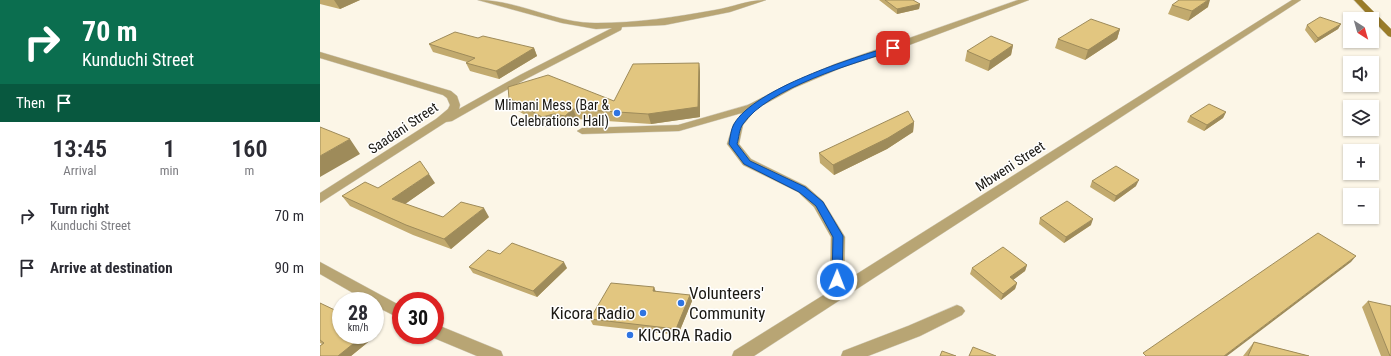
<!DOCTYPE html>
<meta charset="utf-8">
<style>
:root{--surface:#fff;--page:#f2f2f3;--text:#2b2b33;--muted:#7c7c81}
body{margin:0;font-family:"Roboto Condensed",sans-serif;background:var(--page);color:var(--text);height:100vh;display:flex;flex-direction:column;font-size:15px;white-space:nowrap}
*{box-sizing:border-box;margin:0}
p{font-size:13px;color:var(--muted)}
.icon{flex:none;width:22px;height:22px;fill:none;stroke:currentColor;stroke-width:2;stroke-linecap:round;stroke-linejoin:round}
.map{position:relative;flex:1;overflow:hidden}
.drawer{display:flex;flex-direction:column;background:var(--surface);width:320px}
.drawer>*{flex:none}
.top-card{background:#0b6e4f;color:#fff;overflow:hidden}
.needle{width:26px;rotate:143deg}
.tools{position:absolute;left:1023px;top:12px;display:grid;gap:8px}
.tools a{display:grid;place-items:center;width:36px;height:36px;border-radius:0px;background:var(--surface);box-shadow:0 1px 3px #0004;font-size:20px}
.speed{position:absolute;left:12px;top:292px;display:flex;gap:8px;font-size:20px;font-weight:700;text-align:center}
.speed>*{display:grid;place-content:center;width:52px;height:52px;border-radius:50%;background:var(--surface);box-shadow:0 1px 3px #0004;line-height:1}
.speed small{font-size:10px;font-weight:400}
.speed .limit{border:6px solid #d22;background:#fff;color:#111}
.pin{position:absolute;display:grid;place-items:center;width:34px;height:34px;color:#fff;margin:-17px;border-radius:8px;box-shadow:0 2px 6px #0006}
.me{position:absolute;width:44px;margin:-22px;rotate:1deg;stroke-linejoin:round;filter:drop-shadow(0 0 3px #0008)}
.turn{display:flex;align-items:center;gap:14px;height:84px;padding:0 16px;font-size:18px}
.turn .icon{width:52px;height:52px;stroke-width:2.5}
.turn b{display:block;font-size:28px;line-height:34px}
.then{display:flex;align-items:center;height:38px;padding:0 16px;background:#0003;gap:8px;font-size:15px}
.eta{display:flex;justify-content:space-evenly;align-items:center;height:68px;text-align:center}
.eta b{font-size:24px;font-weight:600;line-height:28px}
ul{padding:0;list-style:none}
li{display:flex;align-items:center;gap:12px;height:52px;padding:0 16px}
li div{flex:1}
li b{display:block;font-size:15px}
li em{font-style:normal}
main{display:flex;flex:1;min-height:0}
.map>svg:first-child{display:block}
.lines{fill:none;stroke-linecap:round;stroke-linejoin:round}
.lane-casing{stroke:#d8d3c5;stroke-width:1}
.street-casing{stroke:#d8d3c5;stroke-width:1}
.secondary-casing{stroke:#d8d3c5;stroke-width:1}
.lane{fill:#b8a574;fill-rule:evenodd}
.street{fill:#b8a574;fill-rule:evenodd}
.secondary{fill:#9a7c29;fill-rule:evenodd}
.wall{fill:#c2aa6e}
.shaded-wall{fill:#9e8b5a}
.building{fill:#e2c680;stroke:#9e8b5a}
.route{fill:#1a73e8;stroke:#114b97}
.poi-dot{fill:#2f74e1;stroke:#fff;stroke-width:1.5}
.labels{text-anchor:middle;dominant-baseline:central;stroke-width:3;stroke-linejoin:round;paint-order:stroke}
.poi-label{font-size:14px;fill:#1b1914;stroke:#fff;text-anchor:end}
.street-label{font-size:14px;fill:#1b1914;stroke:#fff}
.near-poi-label{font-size:17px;fill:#1b1914;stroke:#fff;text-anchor:start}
</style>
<main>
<section class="drawer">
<div class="top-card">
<div class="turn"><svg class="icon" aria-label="right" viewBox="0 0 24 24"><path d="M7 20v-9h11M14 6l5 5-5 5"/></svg><div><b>70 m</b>Kunduchi Street</div></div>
<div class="then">Then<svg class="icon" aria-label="arrive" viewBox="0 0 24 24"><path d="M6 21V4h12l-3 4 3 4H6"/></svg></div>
</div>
<div class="eta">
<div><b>13:45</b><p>Arrival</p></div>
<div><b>1</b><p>min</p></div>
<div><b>160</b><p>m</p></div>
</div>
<ul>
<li><svg class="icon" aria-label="right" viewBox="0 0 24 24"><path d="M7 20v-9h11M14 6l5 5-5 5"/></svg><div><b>Turn right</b><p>Kunduchi Street</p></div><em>70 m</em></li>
<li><svg class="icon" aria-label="arrive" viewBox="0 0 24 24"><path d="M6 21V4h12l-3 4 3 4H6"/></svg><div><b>Arrive at destination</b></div><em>90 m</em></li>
</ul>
</section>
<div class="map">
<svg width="1071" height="356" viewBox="0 0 1071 356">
<rect width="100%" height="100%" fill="#fcf6e7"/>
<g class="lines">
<defs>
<path id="lane" d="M435 103 440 106 439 108 359 131 262 134 257 131 262 128 358 125Z"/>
<path id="street" d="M158 0C199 0 237 24 277 23 317 23 356 17 395 10 413 7 428 0 446 0L410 12 345 25 302 27 301 30 206 79 132 121 126 122 0 203V193L116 119 128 109 130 105 127 98 123 95 0 58V52L131 91 137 96 140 105 139 109 200 75 292 28 276 29 242 23Z
M698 0H709L576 50 521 68 474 88 436 109 423 125 419 144 431 159 486 186 503 201 525 237 524 282 972 0H981L434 356H412L414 351 510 291 511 237 494 207 478 192 423 165 407 144 413 125 428 105 468 84 515 64Z
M0 262 81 306V319L55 306V301H47L0 274Z
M637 305 642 307 645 311 642 315 600 336 548 356H521L523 351 588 326Z
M115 324 181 351 183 356H157L109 336 115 335Z"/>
<path id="secondary" d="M1034 0H1042L1071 29V37L1068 36Z"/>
</defs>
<!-- lane casing -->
<use href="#lane" class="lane-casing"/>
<!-- street casing -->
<use href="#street" class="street-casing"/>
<!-- secondary casing -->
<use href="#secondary" class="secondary-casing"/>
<!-- lane -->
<use href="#lane" class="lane"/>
<!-- street -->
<use href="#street" class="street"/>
<!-- secondary -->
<use href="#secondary" class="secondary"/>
</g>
<!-- wall -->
<path class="wall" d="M0 0H40L20 9 0 4Z
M559 0H593L600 4 599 9 577 14Z
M852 5 888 7 868 21 848 14Z
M1021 24 1018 29 995 43 985 30 987 25Z
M800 29 797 39 765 60 735 48 738 39Z
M158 38 214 48 217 56 179 79 150 71 146 63 147 62 113 52 109 44Z
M693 45 691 55 668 71 645 61 647 51Z
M379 63 380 72V117L331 124 257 119 249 126 238 124 226 127 193 108 189 98 294 101Z
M906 112 903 118 884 131 867 122 870 116Z
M594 122 593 132 567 149 514 175 500 163 499 153Z
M772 181 816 186 794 202 770 187Z
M115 183 85 204 123 217H169L131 249 93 235 30 206 22 196Z
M720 218 771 225 744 243 719 224Z
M707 265 705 271 693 280 697 283 695 289 681 300 650 274 652 268Z
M149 267 247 268 217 297 153 273Z
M334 287 336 292 370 295 372 301 358 335 273 325 270 319Z
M1048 301 1071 356H1061L1042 307Z
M0 303 21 313V335H55V331L58 334 31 356H0V346L2 344 0 343Z
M934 342 989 356H923Z"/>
<!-- shaded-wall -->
<path class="shaded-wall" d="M14 0H40L20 9Z
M888 0H890L888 7 868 21 872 11Z
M600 4 599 9 577 14V9Z
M1021 24 1018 29 995 43 998 38Z
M800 29 797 39 765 60 768 50Z
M693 45 691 55 668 71 670 61Z
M214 48 217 56 179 79 176 71Z
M379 63 380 72V117L331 124 328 114Z
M253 109 257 119 249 126 245 116Z
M906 112 903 118 884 131 887 125Z
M234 114 238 124 226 127 222 117Z
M594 122 593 132 567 149 514 175 513 165Z
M30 139 40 154 0 177V156Z
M109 174 115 183 78 209 72 199Z
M819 180 816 186 794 202 796 196Z
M164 208 169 217 131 249 124 239Z
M773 219 771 225 744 243 746 237Z
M1036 256 1031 262 907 356H904Z
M244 262 247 268 217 297 213 291Z
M707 265 705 271 689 283 690 277Z
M697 283 695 289 681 300 683 294Z
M334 287 336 293 333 291Z
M370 295 372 301 358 335 356 329Z
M55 331 58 334 31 356H18L44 335H55Z"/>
<!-- building -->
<path class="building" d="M565 0H593L600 4 577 9Z
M859 0H888L872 11 852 5Z
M1000 17 1021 24 998 38 987 25Z
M771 19 800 29 768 50 738 39Z
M135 32 158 38 163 36 214 48 176 71 146 63 155 58 109 44Z
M671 36 693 45 670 61 647 51Z
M379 63 378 107 328 114 253 109 245 116 234 114 222 117 189 98 188 87 228 75 294 101 313 64Z
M889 104 906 112 887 125 870 116Z
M588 111 594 122 568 138 513 165 499 153Z
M0 127 30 139 0 156Z
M100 161 109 174 72 199 123 217 141 202 164 208 124 239 86 225 22 196 45 182 58 188Z
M796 166 819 180 796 196 772 181Z
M747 201 773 219 746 237 720 218Z
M998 233 1036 256 904 356H826L823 353Z
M192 243 244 262 213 291 149 267 168 250 180 254Z
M683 247 707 265 690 277 697 283 683 294 652 268Z
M291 283 334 287 333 291 370 295 356 329 270 319Z
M1048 301 1071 306V356H1070Z
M0 303 21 313V335H44L18 356H0V346L4 343 0 340Z
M934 342 989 356H928Z
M653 347 676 356H649Z
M622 351 636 356H620Z"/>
<!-- route -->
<path class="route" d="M573 46 577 48 576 50C534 63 448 88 423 124 419 129 419 138 417 144L430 161 485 187 503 202 523 236 522 280 517 284 512 280 513 237 496 206 479 192 424 164 409 144C410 138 411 129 414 124 434 89 534 57 573 46Z"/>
<!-- markers -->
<g class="poi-dot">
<circle cx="297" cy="113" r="4"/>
<circle cx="361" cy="303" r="4"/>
<circle cx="323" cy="313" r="4"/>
<circle cx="310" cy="335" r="4"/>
</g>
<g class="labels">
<!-- poi labels -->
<g class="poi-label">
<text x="289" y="105">Mlimani Mess (Bar &amp;<tspan x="289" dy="16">Celebrations Hall)</tspan></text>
</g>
<!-- street labels -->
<g class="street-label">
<text transform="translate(83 128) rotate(-34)">Saadani Street</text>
<text transform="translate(690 166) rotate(-33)">Mbweni Street</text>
</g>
<!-- near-poi labels -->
<g class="near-poi-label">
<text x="369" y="293">Volunteers'<tspan x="369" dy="20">Community</tspan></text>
<text x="315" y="313" text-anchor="end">Kicora Radio</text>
<text x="318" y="335">KICORA Radio</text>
</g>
</g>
</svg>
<div class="tools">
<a><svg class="needle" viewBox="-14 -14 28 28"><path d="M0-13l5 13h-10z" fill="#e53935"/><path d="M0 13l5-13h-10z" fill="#7c7c81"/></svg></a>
<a><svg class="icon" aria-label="sound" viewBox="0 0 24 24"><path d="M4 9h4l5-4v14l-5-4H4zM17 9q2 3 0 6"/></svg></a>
<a><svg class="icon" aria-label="layers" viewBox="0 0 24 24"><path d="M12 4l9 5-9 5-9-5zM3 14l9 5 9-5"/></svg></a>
<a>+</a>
<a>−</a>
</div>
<div class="speed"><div>28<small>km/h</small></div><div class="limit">30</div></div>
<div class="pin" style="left:573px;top:48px;background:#d93025"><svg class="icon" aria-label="arrive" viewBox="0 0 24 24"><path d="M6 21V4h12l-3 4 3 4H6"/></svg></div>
<svg class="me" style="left:517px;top:280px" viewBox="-20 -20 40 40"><circle r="17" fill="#1a73e8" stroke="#fff" stroke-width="3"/><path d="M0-11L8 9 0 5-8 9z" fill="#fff"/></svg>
</div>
</main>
